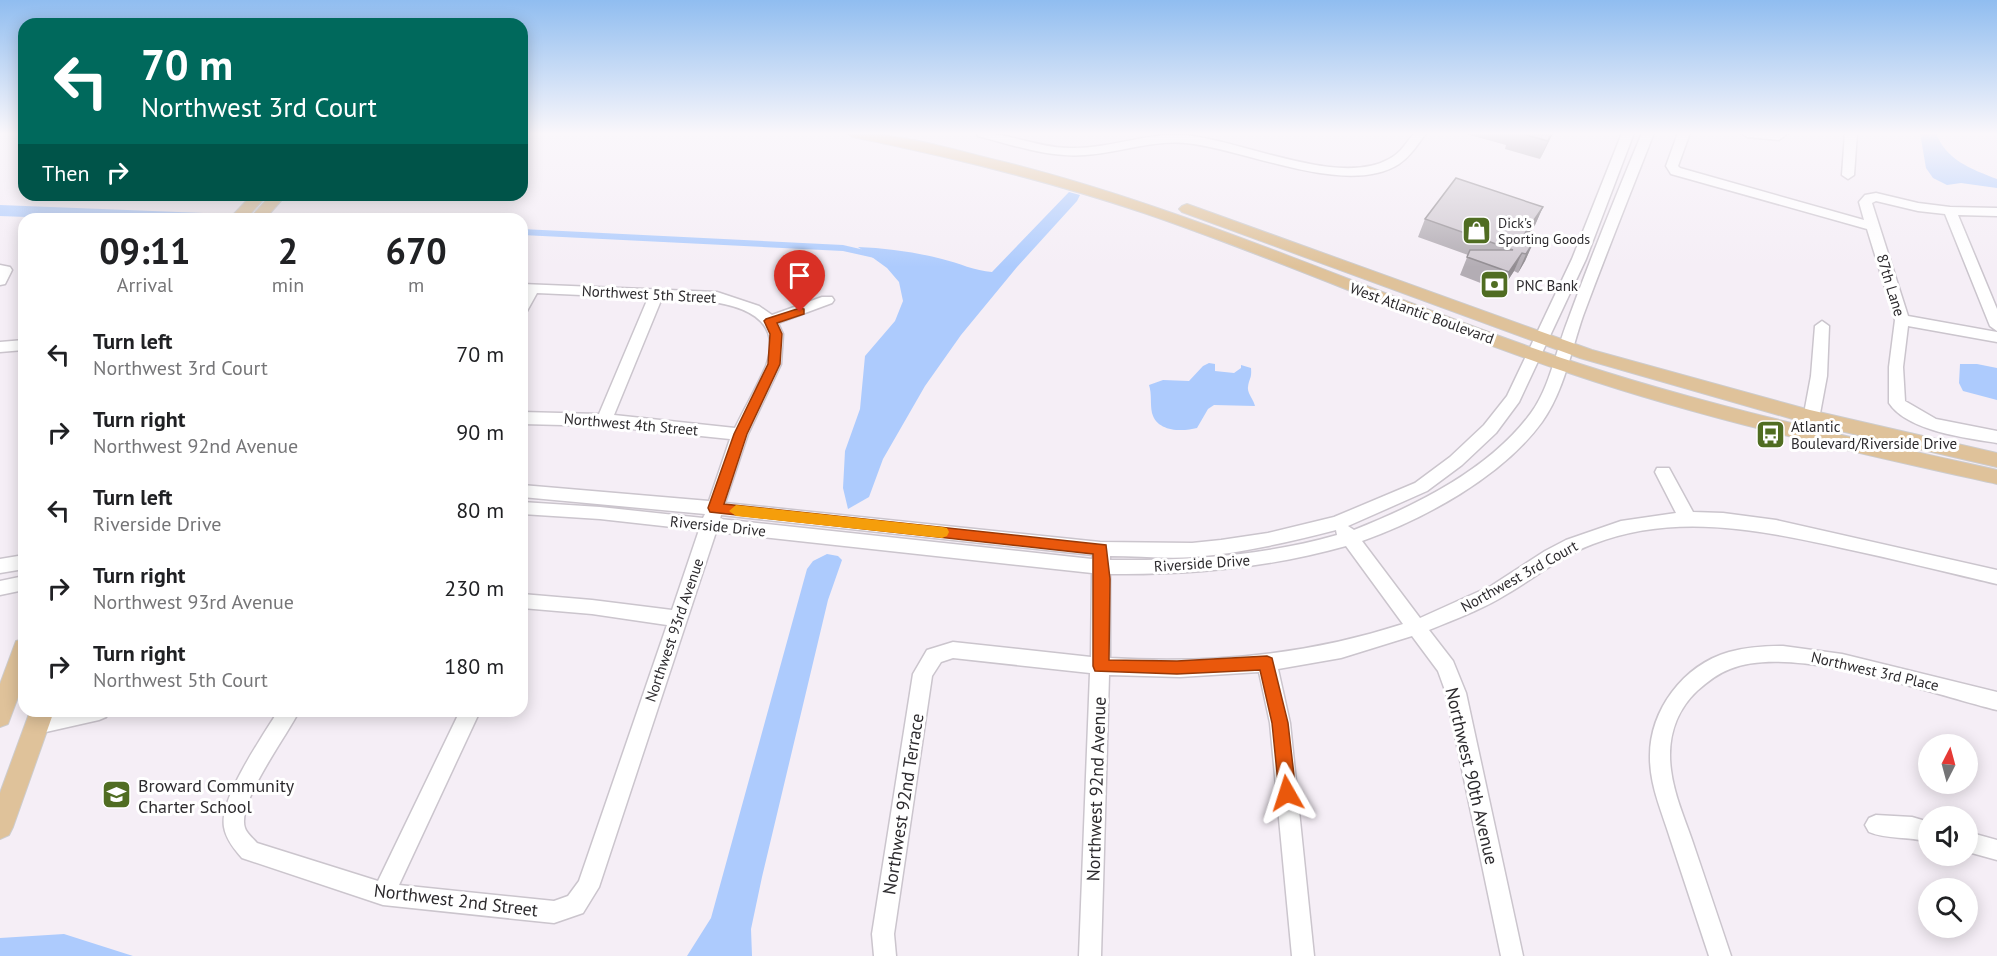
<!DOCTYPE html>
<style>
:root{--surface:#fff;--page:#f6f6f6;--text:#202124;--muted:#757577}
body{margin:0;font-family:"PT Sans",sans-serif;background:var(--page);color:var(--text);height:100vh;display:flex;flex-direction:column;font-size:22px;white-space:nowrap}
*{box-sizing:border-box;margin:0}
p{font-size:20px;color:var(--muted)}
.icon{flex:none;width:33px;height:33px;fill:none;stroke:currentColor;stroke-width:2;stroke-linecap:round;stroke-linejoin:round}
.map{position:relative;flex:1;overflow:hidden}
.sheet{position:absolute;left:18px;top:213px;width:510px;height:504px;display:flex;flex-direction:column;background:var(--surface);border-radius:18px;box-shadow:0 3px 15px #0003}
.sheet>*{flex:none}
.guide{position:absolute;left:18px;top:18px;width:510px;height:183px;border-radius:18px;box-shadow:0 3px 15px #0003;background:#00695c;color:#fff;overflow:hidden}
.needle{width:39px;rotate:6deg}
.fabs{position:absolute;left:1918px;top:734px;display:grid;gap:12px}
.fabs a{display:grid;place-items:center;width:60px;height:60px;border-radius:50%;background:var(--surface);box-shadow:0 3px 15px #0003;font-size:30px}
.pin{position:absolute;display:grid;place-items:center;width:51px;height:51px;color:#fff;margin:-62px -26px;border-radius:50% 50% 50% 0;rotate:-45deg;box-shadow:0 0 6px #0007}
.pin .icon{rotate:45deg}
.me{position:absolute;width:66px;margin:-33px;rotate:354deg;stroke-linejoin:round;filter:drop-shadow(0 0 4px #0008)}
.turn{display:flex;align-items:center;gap:21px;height:126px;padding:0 24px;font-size:27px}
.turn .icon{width:78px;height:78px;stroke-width:2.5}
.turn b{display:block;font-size:42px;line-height:51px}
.then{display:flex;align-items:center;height:57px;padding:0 24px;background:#0003;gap:12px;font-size:22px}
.eta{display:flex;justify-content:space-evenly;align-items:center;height:102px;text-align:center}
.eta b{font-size:36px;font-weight:700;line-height:42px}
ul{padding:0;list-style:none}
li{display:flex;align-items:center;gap:18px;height:78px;padding:0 24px}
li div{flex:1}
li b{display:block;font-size:22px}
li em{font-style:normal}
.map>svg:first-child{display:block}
.water{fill:#adcbfd}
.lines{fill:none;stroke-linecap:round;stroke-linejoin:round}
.canal{fill:#adcbfd;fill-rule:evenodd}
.minor-casing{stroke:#cbc5cd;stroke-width:3}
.major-casing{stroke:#cdcccd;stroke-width:2}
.minor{fill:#fff;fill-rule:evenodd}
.major{fill:#dfc29a;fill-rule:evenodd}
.wall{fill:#b3adb4}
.shaded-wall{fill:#928d92}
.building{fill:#d0c9d1;stroke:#928d92;stroke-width:1.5}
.route{fill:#ea580c;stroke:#983908;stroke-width:1.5}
.slow{fill:#f59e0b}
.labels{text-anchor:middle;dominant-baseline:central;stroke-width:6;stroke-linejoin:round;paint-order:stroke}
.far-poi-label{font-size:14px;fill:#2d2b2e;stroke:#fff;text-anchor:start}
.poi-label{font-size:15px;fill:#2d2b2e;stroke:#fff;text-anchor:start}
.street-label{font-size:15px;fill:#2d2b2e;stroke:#fff}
.near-street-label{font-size:18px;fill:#2d2b2e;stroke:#fff}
.near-poi-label{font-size:18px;fill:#2d2b2e;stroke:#fff;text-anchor:start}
</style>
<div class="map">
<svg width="1997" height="956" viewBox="0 0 1997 956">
<rect width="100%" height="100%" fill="#f5eef6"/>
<!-- water -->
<path class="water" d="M1920 133H1936C1946 160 1971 169 1997 179V188L1961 183 1947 185 1933 178 1926 168Z
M1069 192 1080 195 1077 201 1017 267 961 335 925 386 883 459 869 497 848 509 843 488 845 451 860 409 865 356 895 321 903 301 899 282 887 268 858 247C886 248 915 252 942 259 959 263 975 271 992 272Z
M0 205 229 214 224 219H80L0 216Z
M1209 363 1215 364V371L1234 373 1241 368V365L1251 368C1252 379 1249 378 1248 387 1247 393 1254 400 1255 406L1214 405 1208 409 1197 428C1182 432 1157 432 1152 413 1150 403 1152 394 1149 385L1163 380 1189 381 1203 366Z
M1960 364H1977L1997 368V400L1963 391 1959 383Z
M827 554 838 556 842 560 828 600 762 877 751 929 752 956H687L711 918 807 569 813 561Z
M64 934 133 956H0V938Z"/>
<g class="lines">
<!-- canal -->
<path class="canal" d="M522 229 843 245 882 254 884 256 879 259 843 251 522 235Z"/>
<defs>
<path id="minor" d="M976 133C1008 132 1038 148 1070 148 1109 149 1145 133 1183 135 1240 139 1338 188 1389 159 1400 154 1407 142 1414 133H1426C1418 144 1410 157 1399 164 1346 198 1243 148 1185 143 1151 140 1119 153 1085 155 1048 158 1013 145 978 136Z
M1622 133H1634L1586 259 1519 402 1496 433 1462 465 1427 491 1348 526 1354 530C1417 505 1490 469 1531 413 1550 387 1556 350 1568 320 1591 257 1616 195 1642 133H1654C1630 194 1606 254 1583 316 1571 351 1564 391 1542 422 1502 477 1424 519 1362 541L1420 618 1491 586 1545 551 1566 540 1621 521 1676 513 1655 472 1657 468H1669L1693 512 1723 513 1776 520 1997 570V584C1946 572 1894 559 1842 548 1760 530 1675 512 1593 544 1561 556 1536 577 1507 594 1483 609 1456 619 1429 630L1453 661 1466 693 1523 956H1501L1446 693 1438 671 1412 636 1341 658 1278 669 1290 723 1314 956H1292L1270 723 1259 672 1180 677 1109 675 1101 956H1079L1090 673 953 658 941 662 932 676 894 934 896 956H874L872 934 913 674 927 650 953 642 1091 657 1092 573 716 532 599 887 583 913 554 923 383 905 242 858C234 849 226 839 224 827 219 798 263 736 278 711H299C287 736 236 803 245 828 247 834 253 838 257 843L378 881 460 711H480L399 885 554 901 568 896 579 881 667 625 592 614 522 608V594L592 600 672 610 699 530 600 519 522 514V502L600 507 703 518 705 514 522 497V485L709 501 730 439 604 426 522 424V412L599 414 648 298 537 293 527 311 522 313V284L717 292 759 306 772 315 822 297H832L834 300 832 303 778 323 783 334 781 364 748 434 725 503 1100 542 1192 543 1221 540 1268 533 1334 517 1415 483 1450 457 1484 425 1507 396 1572 259ZM662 298C702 300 791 300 766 366 757 387 745 407 735 428L614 415ZM721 515 1093 555 1092 559 720 519ZM1336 530 1337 535C1263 556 1187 561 1110 560V556C1138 556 1166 559 1194 557 1242 553 1289 542 1336 530ZM1346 546 1403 624C1308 655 1209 664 1110 658V574C1190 575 1268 568 1346 546Z
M1678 133H1690L1678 166 1680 168 1864 220 1859 202 1865 195 1876 193 1918 203 1950 207 1997 208V216L1958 215 1997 309V331L1990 326 1945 214 1918 211 1876 201 1872 203 1908 316 1997 332V342L1908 326 1903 367 1905 401 1936 419 1997 431V443C1967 438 1907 431 1889 403V367L1895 320 1867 229 1671 174 1666 166Z
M1741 133H1788L1779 140 1747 137Z
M1845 133H1857L1854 175 1848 179 1842 175Z
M0 265 10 267 12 270 5 284 0 285Z
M1822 321 1829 326 1827 376 1816 435 1814 439H1802L1800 435 1811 376 1815 326Z
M24 340V350L0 352V342Z
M24 555V569L0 573V559Z
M24 576V590L0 595V581Z
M1783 646 1842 654 1997 692V710C1931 694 1793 643 1730 669 1717 674 1707 682 1697 691 1675 712 1667 740 1671 770 1674 794 1684 817 1692 840 1705 878 1718 917 1731 956H1709C1696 917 1683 877 1670 838 1662 812 1650 786 1650 758 1649 711 1683 665 1729 652 1747 647 1765 646 1783 646Z
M60 711H109L106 717 99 720 37 734 30 731 27 725 30 719Z
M1876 815 1912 817 1929 822V842C1909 836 1887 840 1869 832L1865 825 1869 818Z
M1968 832 1997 840V860L1968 852Z"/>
<path id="major" d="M846 133C898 132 950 149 1000 161 1182 206 1353 285 1530 347 1682 401 1840 435 1997 470V484C1854 452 1711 421 1572 374 1427 326 1288 262 1144 213 1049 181 951 157 853 137Z
M252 195H267L246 219H229Z
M271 195H286L265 219H249Z
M1187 204 1592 350 1810 410 1997 453V467L1810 424 1580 358 1182 212 1179 209 1182 206Z
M24 639V681L8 724 0 727V684L16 641Z
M30 711H54L13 827 9 835 0 839V793Z"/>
</defs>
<!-- minor casing -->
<use href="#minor" class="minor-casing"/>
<!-- major casing -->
<use href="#major" class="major-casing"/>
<!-- minor -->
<use href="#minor" class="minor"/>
<!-- major -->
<use href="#major" class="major"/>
</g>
<!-- wall -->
<path class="wall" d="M1463 133H1553L1540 159 1505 149 1506 145Z
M1543 207 1535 225 1525 240 1533 243 1525 261 1518 273 1514 271 1501 291 1460 275 1468 255 1418 237 1425 219Z"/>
<!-- shaded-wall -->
<path class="shaded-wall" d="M1551 133H1553L1540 159 1548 141Z
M1543 207 1535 225 1514 257 1521 239Z
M1533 243 1525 261 1518 273 1526 254Z
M1522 253 1514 271 1501 291 1509 272Z"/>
<!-- building -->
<path class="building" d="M1519 133H1551L1548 141Z
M1456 178 1543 207 1521 239 1533 243 1526 254 1522 253 1509 272 1467 257 1470 250H1513L1425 219Z"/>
<!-- sky -->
<linearGradient id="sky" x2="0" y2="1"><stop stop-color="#90bdf0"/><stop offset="0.5" stop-color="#faf7fb"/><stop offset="1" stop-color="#faf7fb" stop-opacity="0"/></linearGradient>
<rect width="1997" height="267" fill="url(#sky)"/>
<!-- route -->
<path class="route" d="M800 308 804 309V314L777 323 782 334 780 364 747 434 724 504 1106 545 1110 579 1109 660 1177 661 1267 656 1272 658 1288 723 1296 793 1293 798 1287 801 1281 798 1279 793 1272 723 1260 670 1177 674 1095 671 1093 666V554L710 512 708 508 734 434 768 364 770 334 764 321 766 319Z"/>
<!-- slow -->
<path class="slow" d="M736 505 942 527 947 528 949 532 947 536 942 538 736 516 729 511Z"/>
<!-- icons -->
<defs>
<symbol id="shop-square" viewBox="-11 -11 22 22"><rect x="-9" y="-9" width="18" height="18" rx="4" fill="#506d22" stroke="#fff"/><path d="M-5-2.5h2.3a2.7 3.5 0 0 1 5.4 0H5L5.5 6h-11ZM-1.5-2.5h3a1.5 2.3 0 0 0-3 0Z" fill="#fff"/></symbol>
<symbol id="bank-square" viewBox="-11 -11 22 22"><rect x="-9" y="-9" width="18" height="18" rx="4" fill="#506d22" stroke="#fff"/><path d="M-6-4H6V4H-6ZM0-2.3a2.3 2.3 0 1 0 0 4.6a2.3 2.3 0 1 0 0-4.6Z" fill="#fff"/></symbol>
<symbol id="bus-square" viewBox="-11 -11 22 22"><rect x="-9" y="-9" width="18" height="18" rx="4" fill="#506d22" stroke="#fff"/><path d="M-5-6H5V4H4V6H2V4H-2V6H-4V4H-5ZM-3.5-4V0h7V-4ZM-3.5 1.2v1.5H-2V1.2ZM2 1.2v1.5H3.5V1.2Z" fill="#fff"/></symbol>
<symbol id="school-square" viewBox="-11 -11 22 22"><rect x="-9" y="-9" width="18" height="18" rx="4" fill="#506d22" stroke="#fff"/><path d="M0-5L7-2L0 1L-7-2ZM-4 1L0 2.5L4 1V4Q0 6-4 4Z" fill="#fff"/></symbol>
</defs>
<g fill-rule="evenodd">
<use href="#shop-square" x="1460" y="214" width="33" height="33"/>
<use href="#bank-square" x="1478" y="268" width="33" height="33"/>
<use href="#bus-square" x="1754" y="418" width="33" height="33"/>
<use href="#school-square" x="100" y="778" width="33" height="33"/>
</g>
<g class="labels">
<!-- far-poi labels -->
<g class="far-poi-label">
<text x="1498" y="223">Dick's<tspan x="1498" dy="16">Sporting Goods</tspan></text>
</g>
<!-- poi labels -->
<g class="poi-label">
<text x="1516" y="285">PNC Bank</text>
<text x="1791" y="426">Atlantic<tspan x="1791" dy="17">Boulevard/Riverside Drive</tspan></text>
</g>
<!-- street labels -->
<g class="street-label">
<text transform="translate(1891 285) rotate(73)">87th Lane</text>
<text transform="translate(649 294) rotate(3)">Northwest 5th Street</text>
<text transform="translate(1422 313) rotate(20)">West Atlantic Boulevard</text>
<text transform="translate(631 424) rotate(5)">Northwest 4th Street</text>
<text transform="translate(718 526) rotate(6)">Riverside Drive</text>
<text transform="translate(1202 563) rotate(-4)">Riverside Drive</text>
<text transform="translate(1519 576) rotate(-29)">Northwest 3rd Court</text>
<text transform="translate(674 630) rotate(-71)">Northwest 93rd Avenue</text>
<text transform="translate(1875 671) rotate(13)">Northwest 3rd Place</text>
</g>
<!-- near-street labels -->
<g class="near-street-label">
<text transform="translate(1472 776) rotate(77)">Northwest 90th Avenue</text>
<text transform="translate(1096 789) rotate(-88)">Northwest 92nd Avenue</text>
<text transform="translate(903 804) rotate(-81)">Northwest 92nd Terrace</text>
<text transform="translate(456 900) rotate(7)">Northwest 2nd Street</text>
</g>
<!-- near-poi labels -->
<g class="near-poi-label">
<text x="138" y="785">Broward Community<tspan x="138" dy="21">Charter School</tspan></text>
</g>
</g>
</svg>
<div class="fabs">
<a><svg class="needle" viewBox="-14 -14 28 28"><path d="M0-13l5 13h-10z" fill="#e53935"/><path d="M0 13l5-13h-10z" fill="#757577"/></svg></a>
<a><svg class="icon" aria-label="sound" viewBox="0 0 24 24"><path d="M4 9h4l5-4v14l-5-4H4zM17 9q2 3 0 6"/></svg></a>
<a><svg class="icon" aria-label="search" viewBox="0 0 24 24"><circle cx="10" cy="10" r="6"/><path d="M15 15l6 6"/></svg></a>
</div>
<div class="pin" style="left:800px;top:312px;background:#d93025"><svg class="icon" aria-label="arrive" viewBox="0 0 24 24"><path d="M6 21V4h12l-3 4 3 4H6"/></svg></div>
<svg class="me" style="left:1287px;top:793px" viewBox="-20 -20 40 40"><path d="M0-17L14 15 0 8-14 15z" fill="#ea580c" stroke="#fff" stroke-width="4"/></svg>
<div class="guide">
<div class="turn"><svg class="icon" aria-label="left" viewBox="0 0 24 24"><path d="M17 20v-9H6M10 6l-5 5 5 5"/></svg><div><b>70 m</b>Northwest 3rd Court</div></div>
<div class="then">Then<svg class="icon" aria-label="right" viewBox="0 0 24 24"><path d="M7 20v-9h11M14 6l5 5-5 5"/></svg></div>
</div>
<section class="sheet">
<div class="eta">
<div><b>09:11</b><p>Arrival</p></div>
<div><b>2</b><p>min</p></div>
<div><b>670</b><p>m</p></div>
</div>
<ul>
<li><svg class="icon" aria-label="left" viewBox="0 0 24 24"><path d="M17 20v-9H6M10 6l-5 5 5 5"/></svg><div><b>Turn left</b><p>Northwest 3rd Court</p></div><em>70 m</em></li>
<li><svg class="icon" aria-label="right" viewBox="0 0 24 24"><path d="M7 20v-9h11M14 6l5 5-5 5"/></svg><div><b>Turn right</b><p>Northwest 92nd Avenue</p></div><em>90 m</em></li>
<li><svg class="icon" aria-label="left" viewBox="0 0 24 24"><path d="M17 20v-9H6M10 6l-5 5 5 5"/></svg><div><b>Turn left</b><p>Riverside Drive</p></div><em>80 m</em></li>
<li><svg class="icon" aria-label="right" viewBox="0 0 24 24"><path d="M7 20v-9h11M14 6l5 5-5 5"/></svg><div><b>Turn right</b><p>Northwest 93rd Avenue</p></div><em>230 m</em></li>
<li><svg class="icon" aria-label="right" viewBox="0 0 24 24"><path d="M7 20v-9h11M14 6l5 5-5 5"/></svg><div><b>Turn right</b><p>Northwest 5th Court</p></div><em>180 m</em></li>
</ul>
</section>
</div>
